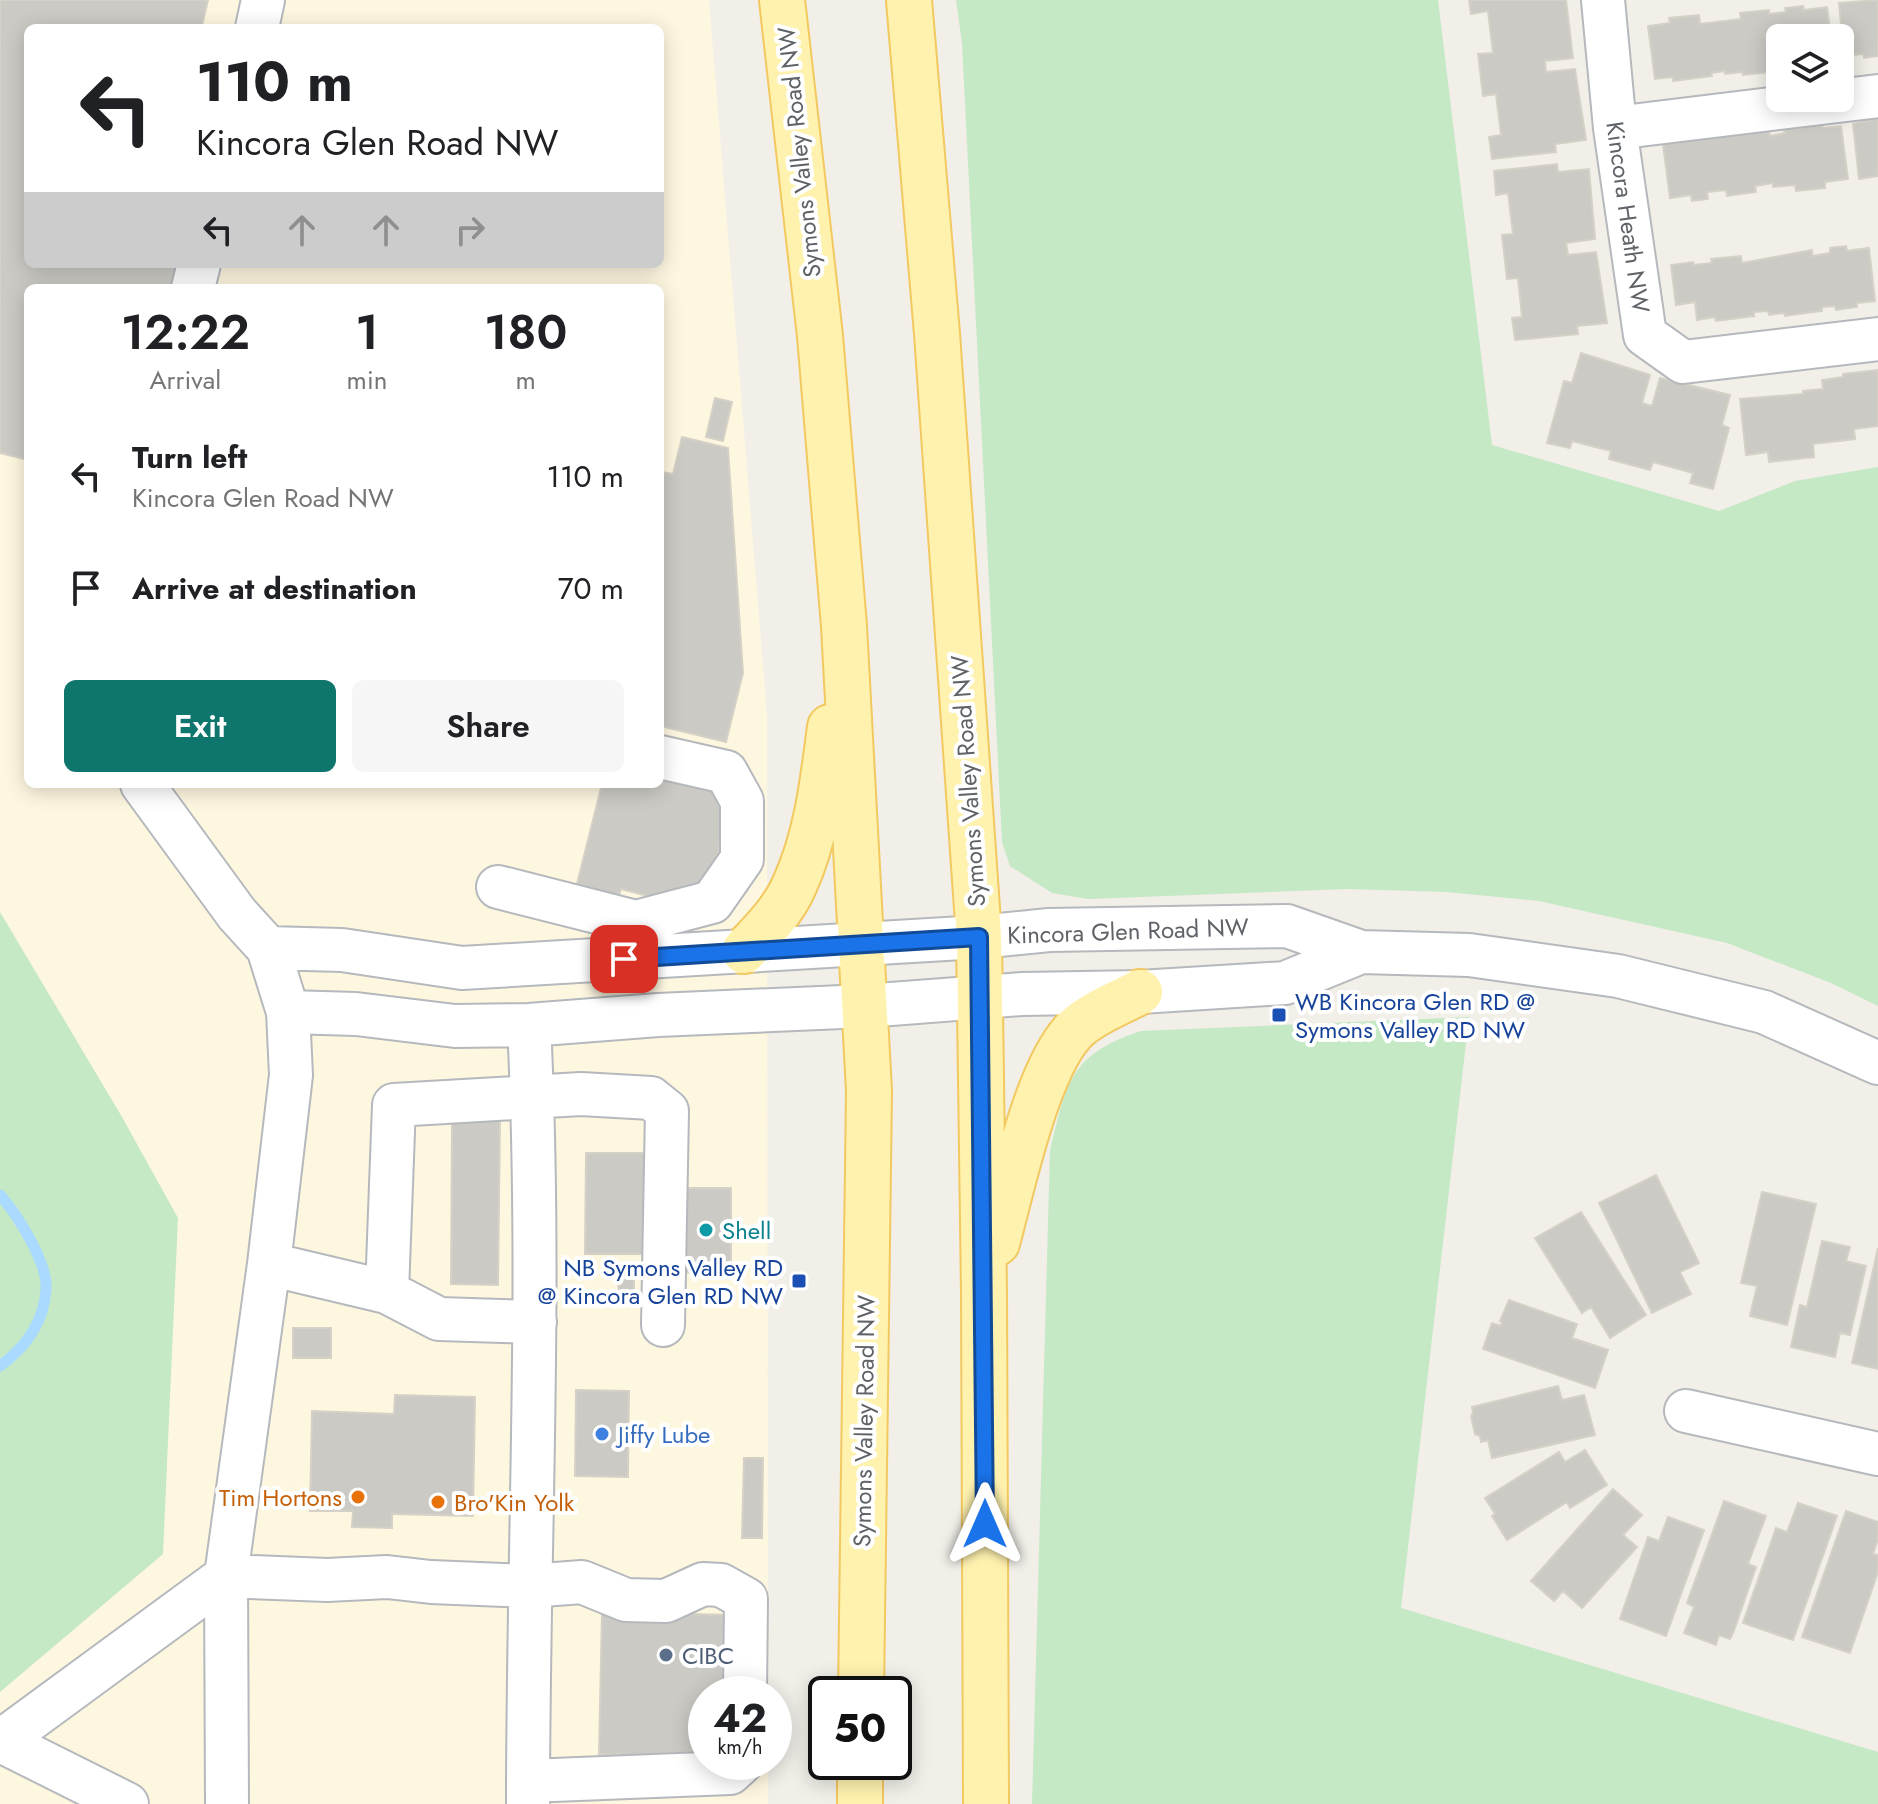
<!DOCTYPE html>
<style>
:root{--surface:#fff;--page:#f6f6f6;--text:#202124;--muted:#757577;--accent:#0f766e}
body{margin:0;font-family:Jost,sans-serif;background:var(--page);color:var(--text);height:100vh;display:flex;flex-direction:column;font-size:30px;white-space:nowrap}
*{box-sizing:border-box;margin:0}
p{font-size:26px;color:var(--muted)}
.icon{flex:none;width:44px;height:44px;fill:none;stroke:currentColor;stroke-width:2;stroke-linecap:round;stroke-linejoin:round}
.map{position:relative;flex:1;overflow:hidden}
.panel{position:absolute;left:24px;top:284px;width:640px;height:504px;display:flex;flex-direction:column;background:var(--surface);border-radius:12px;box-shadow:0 4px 20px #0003}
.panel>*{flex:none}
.guide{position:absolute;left:24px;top:24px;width:640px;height:244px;border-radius:12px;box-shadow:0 4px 20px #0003;background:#fff;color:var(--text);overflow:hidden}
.fabs{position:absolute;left:1766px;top:24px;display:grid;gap:16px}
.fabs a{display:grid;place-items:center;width:88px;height:88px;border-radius:12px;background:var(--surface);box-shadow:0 4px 20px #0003;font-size:40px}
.speed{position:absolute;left:688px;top:1676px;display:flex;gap:16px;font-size:40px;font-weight:700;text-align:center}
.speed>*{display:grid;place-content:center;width:104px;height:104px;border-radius:50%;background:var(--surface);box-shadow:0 4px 20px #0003;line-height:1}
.speed small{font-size:20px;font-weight:400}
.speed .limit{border:4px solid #111;border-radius:12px;background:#fff;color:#111}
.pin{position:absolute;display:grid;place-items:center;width:68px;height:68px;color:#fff;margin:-34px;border-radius:16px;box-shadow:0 4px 12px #0006}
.me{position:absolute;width:88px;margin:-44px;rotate:0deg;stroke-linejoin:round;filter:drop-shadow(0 0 6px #0008)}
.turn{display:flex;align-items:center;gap:28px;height:168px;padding:0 40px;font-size:36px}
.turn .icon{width:104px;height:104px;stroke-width:2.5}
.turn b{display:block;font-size:56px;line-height:68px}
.lanes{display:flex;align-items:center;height:76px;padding:0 40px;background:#0003;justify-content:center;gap:40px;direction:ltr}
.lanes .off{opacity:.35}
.eta{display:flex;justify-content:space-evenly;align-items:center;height:136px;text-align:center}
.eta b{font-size:48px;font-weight:600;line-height:56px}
.button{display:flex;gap:16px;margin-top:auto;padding:16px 40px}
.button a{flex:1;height:92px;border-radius:12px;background:var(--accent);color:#fff;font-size:32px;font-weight:600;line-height:92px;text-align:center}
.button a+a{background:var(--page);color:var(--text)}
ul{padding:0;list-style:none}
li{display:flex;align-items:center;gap:24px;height:112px;padding:0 40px}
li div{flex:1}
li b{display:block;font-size:30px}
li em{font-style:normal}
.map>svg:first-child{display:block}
.commercial{fill:#fef7e0;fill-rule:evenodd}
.green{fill:#c5e8c5}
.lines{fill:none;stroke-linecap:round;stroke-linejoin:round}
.stream{stroke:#aadaff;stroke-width:11}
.building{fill:#cccac5;stroke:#d6d1c6;stroke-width:2}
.minor-casing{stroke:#b5b8bc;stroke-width:46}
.major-casing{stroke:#f2c960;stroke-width:48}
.minor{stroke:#fff;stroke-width:42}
.major{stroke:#fff2af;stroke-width:44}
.route-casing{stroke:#114b97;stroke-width:20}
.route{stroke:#1a73e8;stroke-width:14}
.transit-dot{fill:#1a4fb4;stroke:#fff;stroke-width:3}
.culture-dot{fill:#0f9aa8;stroke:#fff;stroke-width:3}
.shop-dot{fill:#3f7fe0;stroke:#fff;stroke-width:3}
.food-dot{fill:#e8710a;stroke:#fff;stroke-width:3}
.service-dot{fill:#5c6f8a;stroke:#fff;stroke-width:3}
.labels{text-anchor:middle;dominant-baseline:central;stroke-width:8;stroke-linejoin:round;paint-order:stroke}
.street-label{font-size:24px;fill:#5f6368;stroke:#fff}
.transit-label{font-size:24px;fill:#164399;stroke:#fff;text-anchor:start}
.culture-label{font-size:24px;fill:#0d838f;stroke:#fff;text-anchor:start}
.shop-label{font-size:24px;fill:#366cbe;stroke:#fff;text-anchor:start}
.food-label{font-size:24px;fill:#c56008;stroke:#fff;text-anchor:end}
.service-label{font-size:24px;fill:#4e5e75;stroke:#fff;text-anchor:start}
</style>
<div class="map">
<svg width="1878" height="1804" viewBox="0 0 1878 1804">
<rect width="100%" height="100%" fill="#f1efe8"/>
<!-- commercial -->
<path class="commercial" d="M0 0H709L767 715 768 1694H706V1762H768V1804H0V1692L163 1554 122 1117 0 912ZM28 28H660V264H28ZM28 288H660V784H28Z"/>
<!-- green -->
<path class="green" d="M956 0H1438L1492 445 1719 511 1795 481 1878 467V1006L1831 983 1727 943 1539 901 1447 892 1347 889 1088 899 1052 893 1010 866 1002 842 962 43Z
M0 912 122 1117 178 1218 163 1554 0 1692Z
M1469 1017 1401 1608 1878 1752V1804H1032L1050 1151C1067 1082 1069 1055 1141 1031Z"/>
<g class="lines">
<!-- stream -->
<path class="stream" d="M0 1195C17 1214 48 1263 46 1289 44 1322 26 1347 0 1366"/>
</g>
<!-- building -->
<path class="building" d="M0 0H208L202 26 210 28H28V264H183L177 288H28V460L0 453Z
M1469 0H1566L1573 58 1545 61 1546 72 1575 69 1586 140 1555 144 1556 152 1492 159 1489 137 1501 135 1496 94 1483 96 1478 54 1493 53 1488 11 1471 14Z
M1878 0V56L1864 58 1863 54 1844 56 1839 3Z
M1803 6 1804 10 1827 7 1831 38H1780V71L1743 75 1742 72 1725 74V71L1711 73 1712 76 1673 81V77L1655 79 1648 26 1670 23 1669 18 1699 15 1700 24 1741 19 1740 13 1769 10V14L1786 12 1785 8Z
M1878 118V176L1859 179 1853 124Z
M1822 125 1823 128 1841 126 1848 179 1825 182V188L1796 191 1795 185 1773 187V183L1755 186 1756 192 1727 196 1726 190 1707 192 1708 199 1692 201 1691 195 1670 198 1663 144 1753 130 1754 133 1769 131 1770 136 1785 133 1784 130Z
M1557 164 1558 172 1589 169 1595 239 1566 243 1568 255 1596 252 1607 323 1577 326 1578 334 1515 340 1512 318 1522 317 1518 278 1507 279 1502 235 1513 234 1508 193 1496 195 1494 171Z
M1846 246 1847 251 1869 248 1875 301 1857 303V307L1836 310 1835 306 1822 307V311L1785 316 1784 313 1769 315 1768 311 1754 312V316L1716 321 1715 317 1697 320 1695 302 1676 305 1671 265 1693 262 1694 265 1712 263 1711 259 1741 256 1742 263 1812 250V256L1830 253V248Z
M1581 353 1650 375 1642 403 1652 406 1660 378 1730 395 1722 425 1729 428 1713 489 1690 483 1693 473 1653 462 1650 470 1609 459 1611 451 1572 441 1570 448 1547 443 1564 381 1572 383Z
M1878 370V426L1854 429 1855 439 1813 444 1814 457 1769 462 1768 452 1746 455 1740 399 1803 394V391L1823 389 1822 380 1843 377V374Z
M715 398 732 402 723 441 706 437Z
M682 437 728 448 743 673 726 742 660 726V476L661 472 673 474Z
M660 777 715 791 728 812 711 880 659 899 621 889 617 902 575 892 602 784H660Z
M452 1119H500L498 1285 451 1284Z
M586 1153H645L644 1254H585Z
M1656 1175 1699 1263 1680 1272 1691 1294 1652 1313 1599 1203Z
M682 1188H731V1272L681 1273Z
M1762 1192 1816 1204 1787 1325 1750 1316 1757 1286 1741 1283Z
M1581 1212 1646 1315 1610 1338 1591 1307 1582 1313 1535 1238Z
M1822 1241 1850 1247 1846 1261 1866 1266 1850 1335 1840 1333 1835 1357 1791 1347 1800 1305 1807 1307Z
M1878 1248V1369L1852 1363Z
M618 1263H634V1301L619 1302Z
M1509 1300 1577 1324 1572 1338 1608 1350 1595 1388 1483 1349 1492 1323 1501 1326 1502 1321H1500Z
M293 1328H331V1358H293Z
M1558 1386 1562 1400 1584 1395 1595 1435 1492 1458 1488 1440 1481 1442 1480 1436 1475 1434 1471 1416 1473 1413 1472 1407Z
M576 1390 629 1391 628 1477 575 1476Z
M395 1395 475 1397 473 1516 392 1514V1528L352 1527 353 1511H310L312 1411 394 1414Z
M1585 1450 1607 1485 1570 1508 1567 1502 1507 1540 1492 1516 1495 1514 1485 1498 1559 1452 1565 1462Z
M744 1458H763L762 1538H742Z
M1613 1489 1642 1515 1623 1535 1637 1547 1582 1608 1563 1591 1554 1601 1531 1581Z
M1724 1501 1766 1516 1748 1564 1756 1567 1733 1633 1730 1639 1719 1635 1716 1645 1684 1633 1694 1607 1687 1603Z
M1798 1503 1837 1516 1793 1640 1743 1623 1776 1528 1787 1532Z
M1846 1511 1878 1522V1539L1873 1554 1878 1555V1572L1850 1653 1802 1637Z
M1668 1517 1704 1530 1666 1636 1620 1619 1648 1537 1659 1541Z
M602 1612 731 1615 729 1694H706V1757L599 1754Z"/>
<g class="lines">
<defs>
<path id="minor" d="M1603 0 1615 128 1645 335 1683 362 1878 339
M257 28 263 0
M1615 128 1878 96
M193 288 199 264
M142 784 237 914 268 948 288 1012 291 1075 269 1264 226 1576 327 1580 387 1577 431 1582 529 1586 582 1582 626 1600 666 1601 703 1584 721 1585 746 1599 745 1694
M498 887 636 922 712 902 742 859V801L726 772 660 757
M268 948 342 950 462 968 979 937 1049 930 1287 926 1361 952 1469 955 1618 976 1764 1012 1878 1063
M288 1012 356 1014 455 1026 529 1025 658 1015 865 1006 1022 994 1140 992 1285 983 1361 952
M269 1264 387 1292 439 1319 535 1322
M387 1292 394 1105 581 1094 651 1098 667 1111 663 1325
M1686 1411 1878 1454
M226 1576 227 1804
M528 1781 730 1773 742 1762
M127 1804 1 1741 226 1576
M528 1804C528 1545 542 1285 529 1025"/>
<path id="major" d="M782 0 820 336 844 626 869 1091 861 1694
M909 0 937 334 979 937 984 1292 986 1804
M744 951C763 931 783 911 794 886 817 836 823 781 830 727
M997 1243C1012 1189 1038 1059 1080 1025 1097 1011 1121 1002 1140 992
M860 1804V1762"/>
</defs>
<!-- minor casing -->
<use href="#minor" class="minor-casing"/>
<!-- major casing -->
<use href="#major" class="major-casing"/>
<!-- minor -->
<use href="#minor" class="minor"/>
<!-- major -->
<use href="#major" class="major"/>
</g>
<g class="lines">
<defs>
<path id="route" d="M624 959 979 937 985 1524"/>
</defs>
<!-- route casing -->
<use href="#route" class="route-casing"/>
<!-- route -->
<use href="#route" class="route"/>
</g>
<!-- markers -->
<g class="transit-dot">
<rect x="1271" y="1007" width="16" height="16" rx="4"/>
<rect x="791" y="1273" width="16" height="16" rx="4"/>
</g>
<circle class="culture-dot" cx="706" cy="1230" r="8"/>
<circle class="shop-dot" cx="602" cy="1434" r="8"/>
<g class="food-dot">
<circle cx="358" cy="1497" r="8"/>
<circle cx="438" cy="1502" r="8"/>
</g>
<circle class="service-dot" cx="666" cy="1655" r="8"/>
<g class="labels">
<!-- street labels -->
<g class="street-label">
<text transform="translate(799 152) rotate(-96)">Symons Valley Road NW</text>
<text transform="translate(1628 217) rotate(82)">Kincora Heath NW</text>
<text transform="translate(968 781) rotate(-94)">Symons Valley Road NW</text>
<text transform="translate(1128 931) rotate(-2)">Kincora Glen Road NW</text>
<text transform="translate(864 1421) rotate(-89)">Symons Valley Road NW</text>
</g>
<!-- transit labels -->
<g class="transit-label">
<text x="1295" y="1001">WB Kincora Glen RD @<tspan x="1295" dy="28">Symons Valley RD NW</tspan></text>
<text x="783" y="1267" text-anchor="end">NB Symons Valley RD<tspan x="783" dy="28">@ Kincora Glen RD NW</tspan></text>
</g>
<!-- culture labels -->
<g class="culture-label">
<text x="722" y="1230">Shell</text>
</g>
<!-- shop labels -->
<g class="shop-label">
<text x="618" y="1434">Jiffy Lube</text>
</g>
<!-- food labels -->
<g class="food-label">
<text x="342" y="1497">Tim Hortons</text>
<text x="454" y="1502" text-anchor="start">Bro'Kin Yolk</text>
</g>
<!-- service labels -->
<g class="service-label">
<text x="682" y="1655">CIBC</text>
</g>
</g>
</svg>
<div class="fabs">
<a><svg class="icon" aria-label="layers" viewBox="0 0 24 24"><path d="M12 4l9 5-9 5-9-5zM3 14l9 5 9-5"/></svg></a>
</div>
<div class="speed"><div>42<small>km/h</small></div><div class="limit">50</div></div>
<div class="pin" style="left:624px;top:959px;background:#d93025"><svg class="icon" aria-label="arrive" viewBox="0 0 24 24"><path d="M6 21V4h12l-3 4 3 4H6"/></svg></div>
<svg class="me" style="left:985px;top:1524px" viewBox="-20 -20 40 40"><path d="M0-17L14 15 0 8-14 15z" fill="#1a73e8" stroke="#fff" stroke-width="4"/></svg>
<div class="guide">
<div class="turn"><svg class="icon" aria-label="left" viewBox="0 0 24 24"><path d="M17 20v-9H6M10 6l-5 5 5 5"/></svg><div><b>110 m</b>Kincora Glen Road NW</div></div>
<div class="lanes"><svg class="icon" aria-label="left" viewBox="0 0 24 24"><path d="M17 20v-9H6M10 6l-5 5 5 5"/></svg><svg class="icon off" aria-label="ahead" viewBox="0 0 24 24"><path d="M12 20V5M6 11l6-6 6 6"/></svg><svg class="icon off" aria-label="ahead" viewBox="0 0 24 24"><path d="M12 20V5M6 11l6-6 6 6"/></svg><svg class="icon off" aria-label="right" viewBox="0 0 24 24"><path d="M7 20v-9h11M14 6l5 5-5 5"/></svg></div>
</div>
<section class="panel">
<div class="eta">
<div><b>12:22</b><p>Arrival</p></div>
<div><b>1</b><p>min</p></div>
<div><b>180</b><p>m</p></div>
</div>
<ul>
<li><svg class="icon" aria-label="left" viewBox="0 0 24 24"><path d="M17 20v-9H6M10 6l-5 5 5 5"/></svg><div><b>Turn left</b><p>Kincora Glen Road NW</p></div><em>110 m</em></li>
<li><svg class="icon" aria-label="arrive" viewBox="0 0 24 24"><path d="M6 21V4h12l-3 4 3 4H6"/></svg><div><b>Arrive at destination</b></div><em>70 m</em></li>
</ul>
<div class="button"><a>Exit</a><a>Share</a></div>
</section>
</div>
